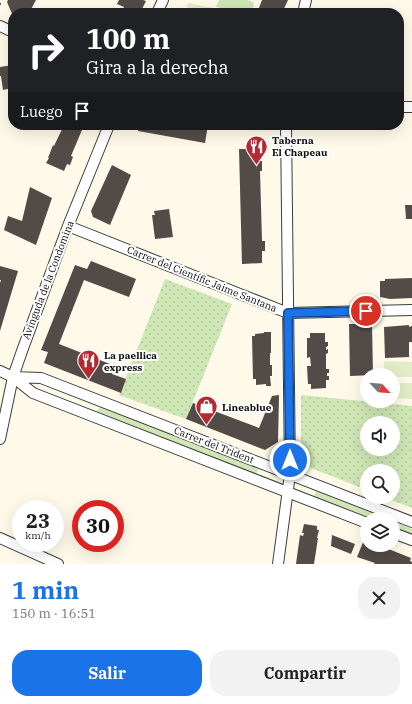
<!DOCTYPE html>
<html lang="es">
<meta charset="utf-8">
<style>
:root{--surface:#fff;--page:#f2f2f2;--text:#222;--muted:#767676;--accent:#1a73e8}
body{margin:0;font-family:"IBM Plex Serif",serif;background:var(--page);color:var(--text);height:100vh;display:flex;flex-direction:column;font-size:15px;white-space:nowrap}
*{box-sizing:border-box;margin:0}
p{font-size:13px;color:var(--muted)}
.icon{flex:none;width:22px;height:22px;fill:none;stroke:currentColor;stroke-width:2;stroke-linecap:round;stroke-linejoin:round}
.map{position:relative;height:564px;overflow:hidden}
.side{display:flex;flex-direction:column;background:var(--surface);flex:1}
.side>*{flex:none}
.guide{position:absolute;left:8px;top:8px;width:396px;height:122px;border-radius:16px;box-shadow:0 4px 16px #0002;background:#202124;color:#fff;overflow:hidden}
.needle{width:26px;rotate:116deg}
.tools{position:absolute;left:360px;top:368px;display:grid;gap:8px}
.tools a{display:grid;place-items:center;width:40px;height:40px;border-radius:50%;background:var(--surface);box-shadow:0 4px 16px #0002;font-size:20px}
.speed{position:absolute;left:12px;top:500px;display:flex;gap:8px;font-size:20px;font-weight:700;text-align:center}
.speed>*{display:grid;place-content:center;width:52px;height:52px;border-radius:50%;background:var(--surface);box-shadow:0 4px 16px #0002;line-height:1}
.speed small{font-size:10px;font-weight:400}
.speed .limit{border:6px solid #d22;background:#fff;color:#111}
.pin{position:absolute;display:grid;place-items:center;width:34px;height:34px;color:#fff;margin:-17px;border:2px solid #fff;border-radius:50%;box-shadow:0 1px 4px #0007}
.me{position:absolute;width:44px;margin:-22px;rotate:0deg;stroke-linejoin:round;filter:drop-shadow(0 0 3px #0008)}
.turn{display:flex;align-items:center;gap:14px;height:84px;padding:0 12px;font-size:18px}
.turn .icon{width:52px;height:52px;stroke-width:2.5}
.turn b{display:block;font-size:28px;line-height:34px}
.then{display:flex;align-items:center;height:38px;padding:0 12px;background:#0003;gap:8px;font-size:15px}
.round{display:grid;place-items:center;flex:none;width:42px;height:42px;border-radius:16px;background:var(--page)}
.summary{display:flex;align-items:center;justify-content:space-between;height:68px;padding:0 12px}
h1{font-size:24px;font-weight:800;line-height:30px;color:var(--accent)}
.action{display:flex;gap:8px;margin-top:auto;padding:8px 12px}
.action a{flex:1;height:46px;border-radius:16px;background:var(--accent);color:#fff;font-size:16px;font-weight:800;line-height:46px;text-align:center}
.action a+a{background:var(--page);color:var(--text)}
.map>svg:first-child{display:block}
.grass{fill:url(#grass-dots);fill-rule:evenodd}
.garden{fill:#cfe6b5}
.pitch{fill:#e1edc6}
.building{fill:#524b47}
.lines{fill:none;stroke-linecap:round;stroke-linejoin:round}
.street-casing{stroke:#3d3d3d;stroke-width:12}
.path{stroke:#2c2c2c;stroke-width:1.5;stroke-dasharray:4 2;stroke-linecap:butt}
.street{stroke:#fff;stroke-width:10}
.route-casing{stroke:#114b97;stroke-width:10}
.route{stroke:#1a73e8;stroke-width:7}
.labels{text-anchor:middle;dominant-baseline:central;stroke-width:4;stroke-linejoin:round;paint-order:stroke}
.poi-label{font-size:10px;font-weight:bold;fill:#0a0a0a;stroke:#fff;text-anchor:start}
.street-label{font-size:10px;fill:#0a0a0a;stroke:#fff}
</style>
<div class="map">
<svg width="412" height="564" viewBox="0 0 412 564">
<defs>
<pattern id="grass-dots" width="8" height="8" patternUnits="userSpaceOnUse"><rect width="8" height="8" fill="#cfe6b5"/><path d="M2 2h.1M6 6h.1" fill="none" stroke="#b0c49a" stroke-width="1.8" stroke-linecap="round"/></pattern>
</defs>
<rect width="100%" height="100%" fill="#fef9e8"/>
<!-- grass -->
<path class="grass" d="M165 279 232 304 186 419 119 395Z
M301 395 412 406V508L384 497H393V471H367V490L306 466 301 455ZM367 423H393V449H367Z"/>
<!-- garden -->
<path class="garden" d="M219 0H248L254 3 252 13H248L216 7Z
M101 407 259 468 256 474 96 411Z
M316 491 387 519H370L314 497Z
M393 521 412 529V535L393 528Z"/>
<!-- pitch -->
<path class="pitch" d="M188 3 239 13H186Z
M384 361 412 362V377H393V375H384Z
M393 383H412V399L393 398Z"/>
<!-- building -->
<path class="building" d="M8 0H36L29 13H13V16L7 2Z
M119 0H143L146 1 140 13H121L124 7 117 4Z
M262 0H288L282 13H257Z
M326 8 347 12 346 13H324Z
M13 65V84H11L12 88 3 90 1 76H0V67Z
M64 125H84L71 156 73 157 70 165 67 164 64 171 46 163 49 158H48L53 145 54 146Z
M139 125H208L205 143 138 131Z
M239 149H259L260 161H262V171H260L262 241H265V251H262V263L242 264Z
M112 165 131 175 110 225 93 217 91 211Z
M30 187 52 198 36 245 4 230 8 216 22 221Z
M405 205H412V219H406Z
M169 209 173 237 155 239 152 215H155L154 211Z
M91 261 136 279 129 297 84 280 59 344 115 366 112 374 126 379 121 393 44 363 48 352 41 350 75 265 87 269Z
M0 266 18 271 0 331V283L1 280H0Z
M412 278V298L390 299 380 297V281H385V279Z
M349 324H372L373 375 350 376Z
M409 325V327L412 326V342H409V357L385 358 384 327Z
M264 332H271V353H270V365H272V376H270L271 386H266V384L256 385V379H253L252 336H255V334L264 333Z
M310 333H325V342H328V346L326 347V350L328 349V353L326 354V369H329V373H327V376H329V380H326V388L311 389V384H308L307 366H311L310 357 307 358V338H310Z
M279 395 278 442 265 450 186 419 193 403 259 428 272 396Z
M304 524 317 526V530H319L317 538H318L314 564H296L300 535 303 536 304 533H302Z
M332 535 355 544 351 554 331 546Z
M364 540 367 541V545H377L379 546 378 549 380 550 381 546 411 558 410 561 412 562V564H374L375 563 357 557Z"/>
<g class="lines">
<defs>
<path id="street" d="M157 13 163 0
M303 13 306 0
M0 26 13 32
M399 107H412
M68 226 288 313 412 310
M0 371 13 377 33 393 367 523
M13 377 41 378 412 522
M0 439 13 377 22 351 68 226 109 125
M393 533 412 540
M0 538 58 564
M278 564 290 474 286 125"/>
</defs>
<!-- street casing -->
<use href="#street" class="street-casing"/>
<!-- path -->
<path class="path" d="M0 3V5"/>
<!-- street -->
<use href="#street" class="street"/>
</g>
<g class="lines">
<defs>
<path id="route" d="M290 460 288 313 366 311"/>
</defs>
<!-- route casing -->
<use href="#route" class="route-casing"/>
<!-- route -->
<use href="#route" class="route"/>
</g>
<!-- icons -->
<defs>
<symbol id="restaurant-pin" viewBox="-11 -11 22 30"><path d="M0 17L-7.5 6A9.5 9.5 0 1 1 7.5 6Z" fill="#b32a33" stroke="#fff"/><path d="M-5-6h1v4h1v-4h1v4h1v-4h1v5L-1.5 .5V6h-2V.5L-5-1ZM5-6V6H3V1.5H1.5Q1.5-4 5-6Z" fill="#fff"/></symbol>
<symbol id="shop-pin" viewBox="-11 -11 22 30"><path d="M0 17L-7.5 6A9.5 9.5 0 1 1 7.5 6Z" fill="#b32a33" stroke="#fff"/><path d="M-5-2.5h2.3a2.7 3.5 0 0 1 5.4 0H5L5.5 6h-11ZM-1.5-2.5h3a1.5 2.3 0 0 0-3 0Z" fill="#fff"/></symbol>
</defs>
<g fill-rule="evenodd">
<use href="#restaurant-pin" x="244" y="134" width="25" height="34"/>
<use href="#restaurant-pin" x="76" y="348" width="25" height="34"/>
<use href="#shop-pin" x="194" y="394" width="25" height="34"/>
</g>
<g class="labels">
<!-- poi labels -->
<g class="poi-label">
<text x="272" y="140">Taberna<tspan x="272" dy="12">El Chapeau</tspan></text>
<text x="104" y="355">La paellica<tspan x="104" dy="12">express</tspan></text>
<text x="222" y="407">Lineablue</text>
</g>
<!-- street labels -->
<g class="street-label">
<text transform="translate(202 279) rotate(22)">Carrer del Científic Jaime Santana</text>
<text transform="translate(48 280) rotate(-69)">Avinguda de la Condomina</text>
<text transform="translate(214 445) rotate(21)">Carrer del Trident</text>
</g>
</g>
</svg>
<div class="tools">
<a><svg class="needle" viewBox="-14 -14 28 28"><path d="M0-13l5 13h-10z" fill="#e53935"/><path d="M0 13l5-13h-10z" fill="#767676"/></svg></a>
<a><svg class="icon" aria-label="sound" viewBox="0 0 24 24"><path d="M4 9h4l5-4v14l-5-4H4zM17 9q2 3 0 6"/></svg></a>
<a><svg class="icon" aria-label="search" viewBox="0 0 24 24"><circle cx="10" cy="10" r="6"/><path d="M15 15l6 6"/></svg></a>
<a><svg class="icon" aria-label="layers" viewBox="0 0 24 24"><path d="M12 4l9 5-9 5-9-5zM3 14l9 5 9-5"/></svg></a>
</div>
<div class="speed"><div>23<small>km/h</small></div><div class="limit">30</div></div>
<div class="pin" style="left:366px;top:311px;background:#d93025"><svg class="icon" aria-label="arrive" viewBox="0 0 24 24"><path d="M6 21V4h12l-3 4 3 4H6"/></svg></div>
<svg class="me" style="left:290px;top:460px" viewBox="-20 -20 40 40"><circle r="17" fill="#1a73e8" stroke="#fff" stroke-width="3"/><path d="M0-11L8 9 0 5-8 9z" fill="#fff"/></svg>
<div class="guide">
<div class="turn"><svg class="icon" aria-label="right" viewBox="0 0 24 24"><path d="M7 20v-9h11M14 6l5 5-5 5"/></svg><div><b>100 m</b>Gira a la derecha</div></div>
<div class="then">Luego<svg class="icon" aria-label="arrive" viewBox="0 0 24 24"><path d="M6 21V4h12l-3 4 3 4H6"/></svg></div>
</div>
</div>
<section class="side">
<div class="summary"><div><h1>1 min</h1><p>150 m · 16:51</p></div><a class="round"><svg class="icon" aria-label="close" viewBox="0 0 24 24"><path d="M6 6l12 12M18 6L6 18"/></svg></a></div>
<div class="action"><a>Salir</a><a>Compartir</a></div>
</section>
